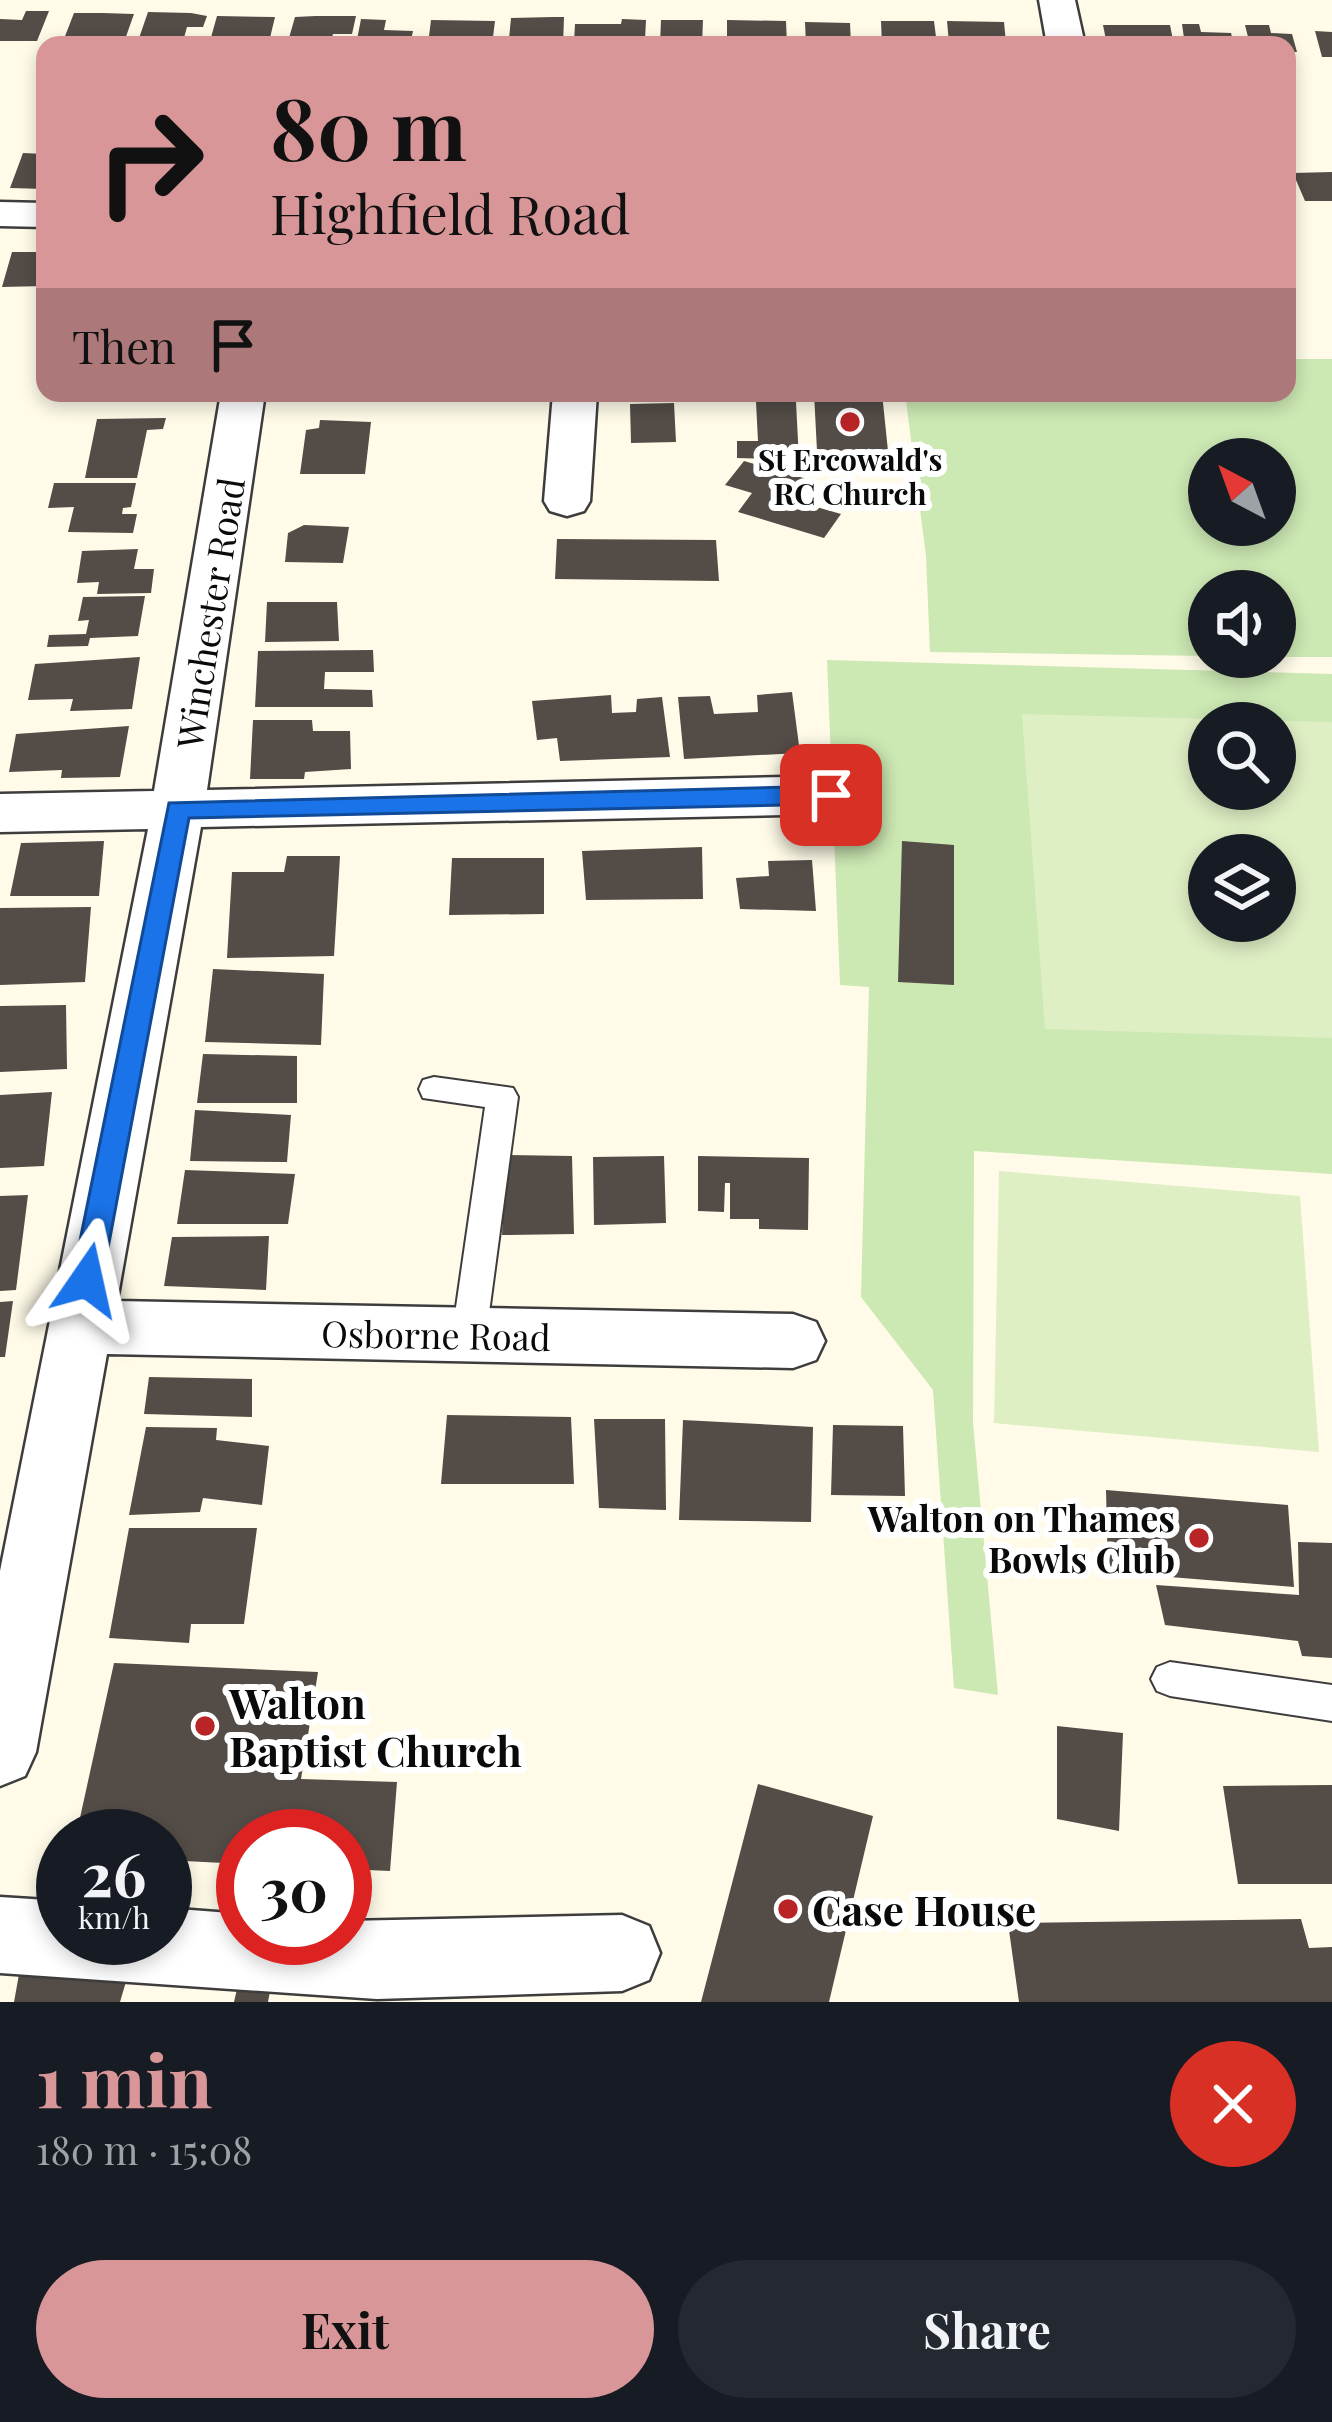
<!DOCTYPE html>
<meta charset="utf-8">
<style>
:root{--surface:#171b24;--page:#242831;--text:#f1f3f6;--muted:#9ea1a6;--accent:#d89698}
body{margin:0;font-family:"Playfair Display",serif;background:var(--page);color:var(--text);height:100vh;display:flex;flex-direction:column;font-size:45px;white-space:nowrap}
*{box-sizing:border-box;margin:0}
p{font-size:39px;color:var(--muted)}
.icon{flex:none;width:66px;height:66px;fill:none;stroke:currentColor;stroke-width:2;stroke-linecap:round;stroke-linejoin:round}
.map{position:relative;height:2002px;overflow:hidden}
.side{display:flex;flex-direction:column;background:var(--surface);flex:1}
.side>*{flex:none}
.hud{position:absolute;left:36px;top:36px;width:1260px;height:366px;border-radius:24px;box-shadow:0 6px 18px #0003;background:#d89698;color:#111;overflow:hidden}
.needle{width:78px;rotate:319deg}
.fabs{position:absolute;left:1188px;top:438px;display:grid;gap:24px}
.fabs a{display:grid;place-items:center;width:108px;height:108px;border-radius:50%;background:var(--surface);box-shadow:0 6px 18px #0003;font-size:60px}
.speed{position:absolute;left:36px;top:1809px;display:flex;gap:24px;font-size:60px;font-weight:700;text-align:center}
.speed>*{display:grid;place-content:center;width:156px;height:156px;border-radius:50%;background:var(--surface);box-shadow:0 6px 18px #0003;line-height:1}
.speed small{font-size:30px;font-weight:400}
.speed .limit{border:18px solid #d22;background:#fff;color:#111}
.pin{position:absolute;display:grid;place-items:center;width:102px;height:102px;color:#fff;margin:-51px;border-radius:24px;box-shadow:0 6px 18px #0006}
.me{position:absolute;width:132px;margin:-66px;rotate:11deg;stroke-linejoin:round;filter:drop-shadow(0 0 9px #0008)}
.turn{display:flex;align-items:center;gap:42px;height:252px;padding:0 36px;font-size:54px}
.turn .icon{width:156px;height:156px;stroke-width:2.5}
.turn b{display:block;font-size:84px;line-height:102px}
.then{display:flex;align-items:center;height:114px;padding:0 36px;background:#0003;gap:24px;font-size:45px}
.round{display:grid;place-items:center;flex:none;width:126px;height:126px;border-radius:63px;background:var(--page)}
.headline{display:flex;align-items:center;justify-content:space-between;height:204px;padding:0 36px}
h1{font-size:72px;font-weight:700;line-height:90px;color:var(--accent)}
.action{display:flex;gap:24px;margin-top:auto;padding:24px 36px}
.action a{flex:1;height:138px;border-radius:72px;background:var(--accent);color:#111;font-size:48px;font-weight:700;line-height:138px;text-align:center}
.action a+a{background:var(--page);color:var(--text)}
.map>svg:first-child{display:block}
.green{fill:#cce8b3;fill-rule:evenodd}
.pitch{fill:#dfefc4;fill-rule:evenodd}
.building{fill:#534c47}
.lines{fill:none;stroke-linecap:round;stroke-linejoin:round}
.lane-casing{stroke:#3d3d3d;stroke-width:4}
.street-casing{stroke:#3d3d3d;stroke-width:5}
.lane{fill:#fff;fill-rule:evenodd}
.street{fill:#fff;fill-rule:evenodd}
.route{fill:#1a73e8;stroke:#114b97;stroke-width:3}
.poi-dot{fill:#b92426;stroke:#fff;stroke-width:4.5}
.labels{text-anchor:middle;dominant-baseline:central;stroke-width:12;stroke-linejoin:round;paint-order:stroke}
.far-poi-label{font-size:30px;font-weight:bold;fill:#0a0a0a;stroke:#fff}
.street-label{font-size:36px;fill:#0a0a0a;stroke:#fff}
.poi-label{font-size:36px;font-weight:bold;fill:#0a0a0a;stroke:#fff;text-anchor:end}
.near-poi-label{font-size:42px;font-weight:bold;fill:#0a0a0a;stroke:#fff;text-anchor:start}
</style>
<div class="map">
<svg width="1332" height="2002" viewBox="0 0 1332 2002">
<rect width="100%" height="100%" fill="#fffbe8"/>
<!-- green -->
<path class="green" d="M1287 359H1332V657H1275V591H1209V656L930 652 926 556 905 393H1287ZM1209 459H1275V525H1209Z
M827 660 1332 674V1174L974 1151 973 1423 998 1695 954 1688 933 1390 861 1297 869 987 840 985ZM1209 723H1275V789H1209ZM1209 855H1275V921H1209Z"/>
<!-- pitch -->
<path class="pitch" d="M1022 714 1332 722V1038L1045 1029ZM1209 723H1275V789H1209ZM1209 855H1275V921H1209Z
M999 1171 1300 1196 1319 1452 994 1423Z"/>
<!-- building -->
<path class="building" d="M26 11H49L37 41H0V19L22 20Z
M148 12 191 13 207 16 203 27H187L182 45 137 44Z
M74 13H102L134 14 123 45 62 44Z
M217 16 275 17 269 42 210 41Z
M316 16H356L352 34H333L330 45H287L295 17Z
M553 17H564L563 45 509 39 511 18Z
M361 19 386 20 384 30 413 31 410 45H356Z
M622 19 646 20 645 40 574 42 575 24H621Z
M431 20 495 21 493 37 429 36Z
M661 20H703L702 45H660Z
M727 20 786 21 787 45H727Z
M881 21H934L937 45H882Z
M947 21 1004 22 1006 43H949Z
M805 22 850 23 851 45H806Z
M1182 24H1199L1201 32 1231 33 1234 45H1185Z
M1103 25H1170L1174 45H1107Z
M1245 25H1269L1271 33 1292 34 1297 52H1287V45H1250Z
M1315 31 1332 32V57H1322Z
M23 153 45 154V189L10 188Z
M1332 172V201H1305L1293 173Z
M12 252H45V286L2 287Z
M814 393H882L888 451H817Z
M756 402H796L799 460 737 458V441H758Z
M674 403 676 442 631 443 630 404Z
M166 418 163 429 147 430 137 478H85L97 419Z
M320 420 371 422 365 474H300L306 430 319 428Z
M744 461 807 479 792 500 841 514 824 538 738 512 752 493 725 485Z
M54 483H136L131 507 123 508 122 514H137L133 533 68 532 74 507 48 508Z
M304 525 349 527 343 563 285 562 288 533Z
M557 539 716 540 719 581 555 579Z
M138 549 134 569H154L151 593 97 594 99 582 77 583 82 551Z
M145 596 138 636 90 638 88 646 47 647 49 635 86 634 89 620 78 621 83 597Z
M267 602H337L339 641 265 642Z
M373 650 374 672H325L324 689 372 690 373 707H255L258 651Z
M140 657 132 709 70 711 73 699 28 700 35 664Z
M792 692 800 753 684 759 678 697 710 696 714 714 758 712 757 695Z
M611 695 612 713 636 712 637 699 662 697 670 757 560 761 557 738 537 740 532 701Z
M253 720H312L313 731H350L351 769 305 772 304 779H250Z
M129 726 120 777 61 778 62 770 9 772 16 734Z
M104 841 99 896H10L21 843Z
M902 841 954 845V985L898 982Z
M702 847 703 899 586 900 582 851Z
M287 856H340L334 956 227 958 232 872H284Z
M452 858H544V914L449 915Z
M812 860 816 911 740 909 736 878 769 876 768 861Z
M91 907 85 982 0 985V908Z
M213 969 324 974 321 1045 205 1042Z
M66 1005 67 1069 0 1072V1006Z
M203 1054 297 1056V1103H197Z
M52 1092 44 1166 0 1168V1095Z
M195 1110 291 1115 287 1162 190 1161Z
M506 1155 572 1156 574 1234 502 1235Z
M664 1156 666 1223 594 1225 593 1157Z
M698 1156 809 1158 808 1230 759 1229V1219H730V1183H725L724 1212 698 1211Z
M185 1170 295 1174 288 1224H177Z
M28 1195 16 1290 0 1291V1196Z
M269 1236 266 1290 164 1286 172 1237Z
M13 1301 5 1357H0V1302Z
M149 1377 252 1379V1417L144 1414Z
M447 1415 571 1417 574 1484H441Z
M594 1419H665L666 1510 599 1508Z
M683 1420 813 1427 811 1522 679 1520Z
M833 1425 903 1426 905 1496 831 1495Z
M146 1427 217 1428 216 1440 269 1446 262 1505 203 1498 200 1512 129 1515Z
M1106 1490 1288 1505 1294 1587 1108 1572Z
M129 1528H257L244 1624H191L189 1643 109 1638Z
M1298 1542 1332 1543V1658L1302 1656 1298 1641 1165 1625 1156 1585 1299 1595Z
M114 1663 318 1672 301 1779 397 1782 390 1871 345 1869V1836H243V1864L165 1860V1836H76Z
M1057 1726 1123 1733 1119 1831 1057 1819Z
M758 1784 873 1816 829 2002H701Z
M1332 1785V1884H1238L1223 1786Z
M1301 1919 1309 1948 1332 1947V2002H1019L1008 1923Z
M23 1952 133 1958 120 2002H14Z
M242 1967 274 1970 268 2002H234Z"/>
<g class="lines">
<defs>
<path id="lane" d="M434 1077 513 1088 518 1097 486 1335 481 1345 469 1349 457 1345 452 1335 485 1107 423 1098 419 1089 423 1080Z
M1170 1662 1332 1685V1721L1170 1696 1157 1691 1151 1679 1157 1667Z"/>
<path id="street" d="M1039 0H1075L1085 45H1047Z
M0 202 45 203V227L0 226Z
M221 393H265L207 790 831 776 850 782 857 795 850 808 831 814 201 827 117 1301 793 1314 816 1322 825 1341 816 1360 793 1368 107 1354 36 1752 25 1776 0 1786V1571L148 829 0 832V794L154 791Z
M553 393H597L590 501 584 511 567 516 550 511 544 501Z
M0 1897 63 1901V1938H165V1908L243 1914V1938H345V1921L622 1915 649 1926 660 1953 649 1980 622 1991 377 1999 0 1973Z"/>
</defs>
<!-- lane casing -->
<use href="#lane" class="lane-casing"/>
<!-- street casing -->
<use href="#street" class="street-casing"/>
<!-- lane -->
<use href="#lane" class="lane"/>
<!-- street -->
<use href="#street" class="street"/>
</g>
<!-- route -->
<path class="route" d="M831 786 844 795 831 804 189 818 102 1280 97 1289 87 1293 76 1289 72 1280 169 803Z"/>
<!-- markers -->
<g class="poi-dot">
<circle cx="850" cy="422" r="12"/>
<circle cx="1199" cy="1538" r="12"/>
<circle cx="205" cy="1726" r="12"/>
<circle cx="788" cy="1909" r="12"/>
</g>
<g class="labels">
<!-- far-poi labels -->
<g class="far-poi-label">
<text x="850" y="459">St Ercowald's<tspan x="850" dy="34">RC Church</tspan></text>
</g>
<!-- street labels -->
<g class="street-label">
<text transform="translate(209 613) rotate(-81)">Winchester Road</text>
<text transform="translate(436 1334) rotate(1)">Osborne Road</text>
</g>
<!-- poi labels -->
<g class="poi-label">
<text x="1175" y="1517">Walton on Thames<tspan x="1175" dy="41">Bowls Club</tspan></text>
</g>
<!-- near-poi labels -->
<g class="near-poi-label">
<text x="229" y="1702">Walton<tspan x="229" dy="48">Baptist Church</tspan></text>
<text x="812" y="1909">Case House</text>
</g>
</g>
</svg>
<div class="fabs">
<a><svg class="needle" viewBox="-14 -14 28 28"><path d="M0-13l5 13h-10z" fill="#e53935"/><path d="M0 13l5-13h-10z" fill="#9ea1a6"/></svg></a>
<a><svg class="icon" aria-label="sound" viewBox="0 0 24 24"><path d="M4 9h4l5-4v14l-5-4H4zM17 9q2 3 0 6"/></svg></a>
<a><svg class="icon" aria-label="search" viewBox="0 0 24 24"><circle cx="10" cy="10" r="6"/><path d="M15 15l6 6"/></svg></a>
<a><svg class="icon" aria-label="layers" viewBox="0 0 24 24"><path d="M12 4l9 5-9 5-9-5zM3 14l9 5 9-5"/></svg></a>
</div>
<div class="speed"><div>26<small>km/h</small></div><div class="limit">30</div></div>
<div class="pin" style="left:831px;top:795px;background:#d93025"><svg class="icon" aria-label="arrive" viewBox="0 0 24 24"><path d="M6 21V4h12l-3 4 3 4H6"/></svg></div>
<svg class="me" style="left:87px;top:1280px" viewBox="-20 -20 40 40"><path d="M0-17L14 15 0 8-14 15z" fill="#1a73e8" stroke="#fff" stroke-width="4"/></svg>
<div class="hud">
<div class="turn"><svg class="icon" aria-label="right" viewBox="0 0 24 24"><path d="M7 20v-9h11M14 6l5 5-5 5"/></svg><div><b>80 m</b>Highfield Road</div></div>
<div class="then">Then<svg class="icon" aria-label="arrive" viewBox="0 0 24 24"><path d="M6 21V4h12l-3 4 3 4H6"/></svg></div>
</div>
</div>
<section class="side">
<div class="headline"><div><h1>1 min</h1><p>180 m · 15:08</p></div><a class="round" style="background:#d93025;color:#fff"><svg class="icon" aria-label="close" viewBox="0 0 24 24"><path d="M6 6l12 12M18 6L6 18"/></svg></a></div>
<div class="action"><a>Exit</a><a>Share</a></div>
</section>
